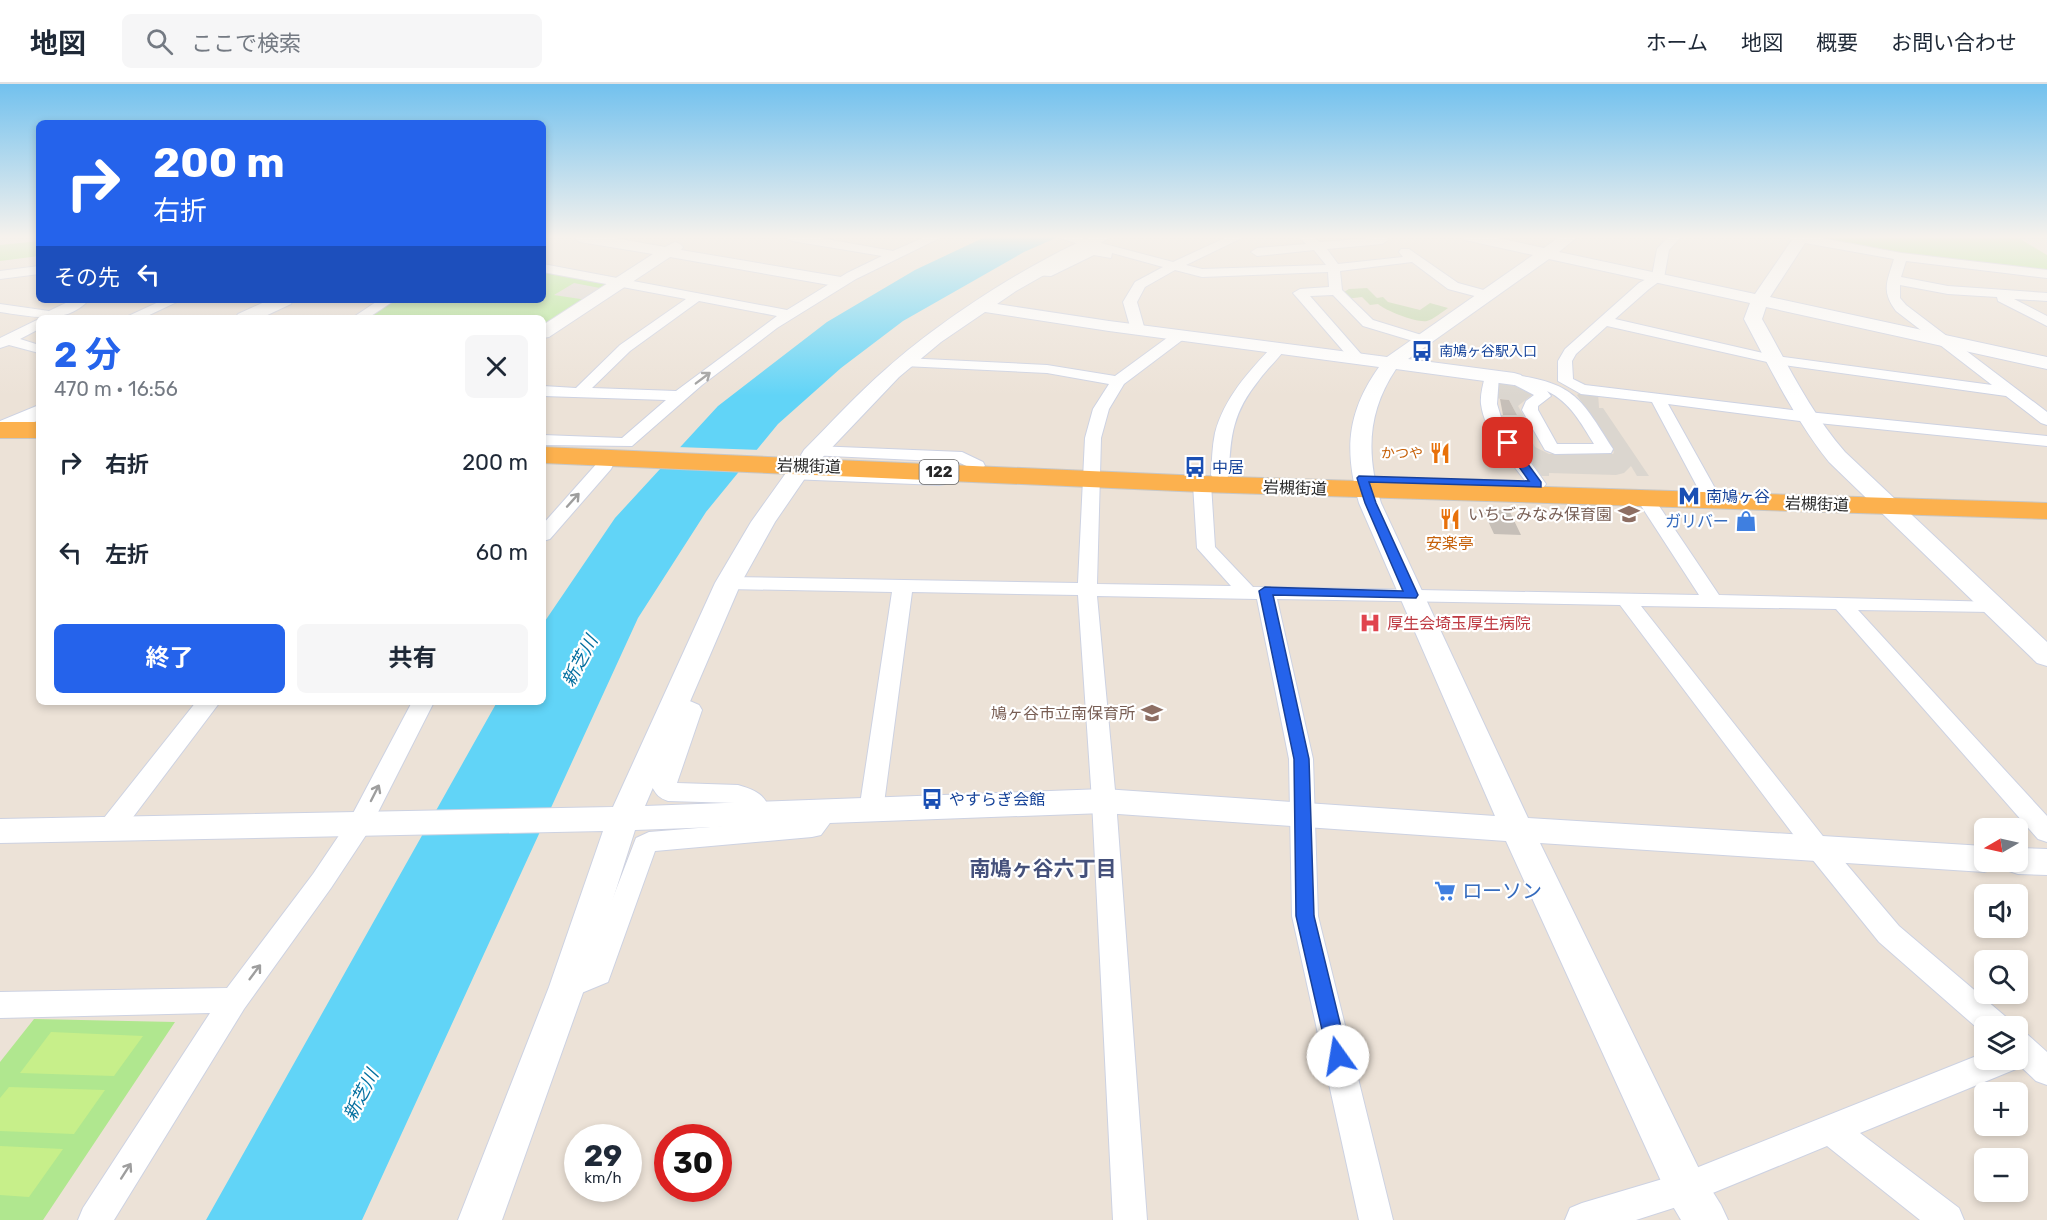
<!DOCTYPE html>
<html lang="ja">
<meta charset="utf-8">
<style>
:root{--surface:#fff;--page:#f6f6f7;--text:#1f2937;--muted:#747a83;--line:#e0e1e3;--accent:#2563eb}
body{margin:0;font-family:Rubik,"Noto Sans JP",sans-serif;background:var(--page);color:var(--text);height:100vh;display:flex;flex-direction:column;font-size:22px;white-space:nowrap}
*{box-sizing:border-box;margin:0}
p{font-size:20px;color:var(--muted)}
.icon{flex:none;width:33px;height:33px;fill:none;stroke:currentColor;stroke-width:2;stroke-linecap:round;stroke-linejoin:round}
.map{position:relative;flex:1;overflow:hidden}
.side{position:absolute;left:36px;top:231px;width:510px;height:390px;display:flex;flex-direction:column;background:var(--surface);border-radius:9px;box-shadow:0 3px 9px #0003}
.side>*{flex:none}
.guide{position:absolute;left:36px;top:36px;width:510px;height:183px;border-radius:9px;box-shadow:0 3px 9px #0003;background:#2563eb;color:#fff;overflow:hidden}
.needle{width:39px;rotate:261deg}
.controls{position:absolute;left:1974px;top:734px;display:grid;gap:12px}
.controls a{display:grid;place-items:center;width:54px;height:54px;border-radius:9px;background:var(--surface);box-shadow:0 3px 9px #0003;font-size:30px}
.speed{position:absolute;left:564px;top:1040px;display:flex;gap:12px;font-size:30px;font-weight:700;text-align:center}
.speed>*{display:grid;place-content:center;width:78px;height:78px;border-radius:50%;background:var(--surface);box-shadow:0 3px 9px #0003;line-height:1}
.speed small{font-size:15px;font-weight:400}
.speed .limit{border:9px solid #d22;background:#fff;color:#111}
.pin{position:absolute;display:grid;place-items:center;width:51px;height:51px;color:#fff;margin:-26px;border-radius:12px;box-shadow:0 3px 9px #0006}
.me{position:absolute;width:66px;margin:-33px;rotate:347deg;stroke-linejoin:round;filter:drop-shadow(0 0 4px #0008)}
.turn{display:flex;align-items:center;gap:21px;height:126px;padding:0 18px;font-size:27px}
.turn .icon{width:78px;height:78px;stroke-width:2.5}
.turn b{display:block;font-size:42px;line-height:51px}
.then{display:flex;align-items:center;height:57px;padding:0 18px;background:#0003;gap:12px;font-size:22px}
.round{display:grid;place-items:center;flex:none;width:63px;height:63px;border-radius:9px;background:var(--page)}
.head{display:flex;align-items:center;justify-content:space-between;height:102px;padding:0 18px}
h1{font-size:36px;font-weight:700;line-height:45px;color:var(--accent)}
.cta{display:flex;gap:12px;margin-top:auto;padding:12px 18px}
.cta a{flex:1;height:69px;border-radius:9px;background:var(--accent);color:#fff;font-size:24px;font-weight:700;line-height:69px;text-align:center}
.cta a+a{background:var(--page);color:var(--text)}
ul{padding:0;list-style:none}
li{display:flex;align-items:center;gap:18px;height:90px;padding:0 18px}
li div{flex:1}
li b{display:block;font-size:22px}
li em{font-style:normal}
header{display:flex;align-items:center;gap:36px;box-sizing:border-box;height:84px;padding:0 30px;background:var(--surface);border-bottom:2px solid var(--line)}
header strong{font-size:28px}
nav{display:flex;gap:33px;margin-inline-start:auto;font-size:21px}
.search{width:420px;height:54px;background:var(--page);display:flex;align-items:center;gap:15px;box-sizing:border-box;padding:0 21px;border-radius:9px;color:var(--muted);font-size:22px}
.map>svg:first-child{display:block}
.green{fill:#b0e78f}
.cemetery{fill:#c3d7ad}
.pitch{fill:#c7ef8a}
.plaza{fill:#dbd6cf}
.water{fill:#61d4f7}
.pier{fill:#ece2d7}
.building{fill:#c6bfb8}
.lines{fill:none;stroke-linecap:round;stroke-linejoin:round}
.minor-casing{stroke:#cdd2e2;stroke-width:2}
.tertiary-casing{stroke:#cdd2e2;stroke-width:2}
.secondary-casing{stroke:#cdd2e2;stroke-width:2}
.trunk-casing{stroke:#c7c7c7;stroke-width:2}
.minor{fill:#fff;fill-rule:evenodd}
.tertiary{fill:#fff;fill-rule:evenodd}
.secondary{fill:#fff;fill-rule:evenodd}
.trunk{fill:#fcb14e;fill-rule:evenodd}
.oneway{stroke:#9e9e9e}
.route{fill:#2563eb;stroke:#184099;stroke-width:1.5}
.labels{text-anchor:middle;dominant-baseline:central;stroke-width:4.5;stroke-linejoin:round;paint-order:stroke}
.far-transit-label{font-size:14px;fill:#164399;stroke:#fff;text-anchor:start}
.far-food-label{font-size:14px;fill:#c56008;stroke:#fff;text-anchor:end}
.shield{fill:#fff;stroke:#686868;stroke-width:1.5}
.shield-label{font-size:15px;font-weight:bold;fill:#272727}
.street-label{font-size:16px;fill:#272727;stroke:#fff}
.transit-label{font-size:16px;fill:#164399;stroke:#fff;text-anchor:start}
.education-label{font-size:16px;fill:#785e54;stroke:#fff;text-anchor:end}
.shop-label{font-size:16px;fill:#366cbe;stroke:#fff;text-anchor:end}
.food-label{font-size:16px;fill:#c56008;stroke:#fff}
.health-label{font-size:16px;fill:#be3a42;stroke:#fff;text-anchor:start}
.water-label{font-size:18px;font-style:italic;fill:#046f9f;stroke:#fff}
.near-shop-label{font-size:20px;fill:#366cbe;stroke:#fff;text-anchor:start}
.near-neighbourhood-label{font-size:21px;font-weight:bold;fill:#45517b;stroke:#fff}
</style>
<header>
<strong>地図</strong>
<div class="search"><svg class="icon" aria-label="search" viewBox="0 0 24 24"><circle cx="10" cy="10" r="6"/><path d="M15 15l6 6"/></svg>ここで検索</div>
<nav><a>ホーム</a><a>地図</a><a>概要</a><a>お問い合わせ</a></nav>
</header>
<div class="map">
<svg width="2047" height="1136" viewBox="0 0 2047 1136">
<rect width="100%" height="100%" fill="#ece2d7"/>
<!-- green -->
<path class="green" d="M1814 153H2017L2047 171V186L1903 170Z
M39 157V172L0 177V161Z
M543 187 610 201 543 245V234H363L395 216H543Z
M34 935 175 938 43 1136H0V978Z"/>
<!-- cemetery -->
<path class="cemetery" d="M1367 204 1377 214 1383 213 1388 218 1420 226 1430 219 1448 224C1442 228 1434 235 1427 237 1417 239 1386 227 1378 220L1370 221 1362 213 1346 215 1341 210 1349 205Z"/>
<!-- pitch -->
<path class="pitch" d="M51 948 143 952 114 992 20 989Z
M9 1003 105 1006 74 1050 0 1047V1014Z
M0 1062 63 1065 29 1113 0 1111Z"/>
<!-- plaza -->
<path class="plaza" d="M574 199 605 205 587 216 554 211Z
M1496 299 1524 302 1533 310 1518 322 1533 348 1529 352 1535 363 1549 370H1613L1614 368 1577 311 1580 309H1598L1599 324H1603L1649 392H1637L1631 382 1624 389 1616 391 1549 389V392H1540L1525 365 1516 364 1510 355H1519L1512 343 1502 342 1497 331H1517L1509 316 1495 314Z"/>
<!-- water -->
<path class="water" d="M985 153H1058L1024 168 903 237 841 284 778 340 706 428 638 534 362 1136H206L497 618H543V540L615 434 718 322 827 238 915 186Z"/>
<!-- pier -->
<path class="pier" d="M677 363 761 366 744 387 658 383Z"/>
<!-- building -->
<path class="building" d="M1500 315 1509 316 1517 331H1503Z
M1483 426H1509L1521 451 1494 450Z"/>
<g class="lines">
<defs>
<path id="minor" d="M786 153H815L893 167 925 153H942L856 195 777 244 702 301 632 362 543 361V351L622 354 666 316 543 312V302L576 304 620 261 686 215 543 188V180L787 226 847 189 882 172 792 157ZM699 217 777 232 676 307 592 304 630 267Z
M1057 153H1078L1173 178 1227 153H1244L1186 181 1202 185 1326 181 1314 166 1257 172 1251 168 1257 164 1306 160 1299 153H1313L1320 158 1386 153 1388 156 1382 160 1327 165 1338 180 1403 173 1399 168 1401 165H1409L1458 199 1491 208 1493 211 1486 215 1448 205 1412 178 1340 187 1342 206 1373 236 1428 253 1430 256 1423 260 1363 242 1333 211 1310 212 1361 270 1363 273 1356 277 1351 276 1293 209 1300 205 1329 203 1328 188 1202 193 1175 186 1145 203 1137 218 1145 246 1138 250 1131 246 1123 218 1135 198 1163 183 1112 169 1111 174 1094 171 1051 192 1033 191 1031 188 1033 185H1045L1091 164Z
M1668 153H1681L1669 166 1664 194 1649 205 1615 235 1776 272 1992 301 1896 227C1881 207 1887 198 1894 175L1794 157 1788 153H1815L1901 169 2047 186V194L1906 177 1901 193 1948 202 2047 209V217L2014 215 2047 232V242L1998 217 1997 213 1948 210 1900 201V214L1906 221 2047 328V341L2041 339 2006 312 1776 280 1607 242 1576 270 1572 277 1573 295 1585 301 1808 328 2047 352V362L1808 338 1668 320 1716 406 1713 410H1701L1652 318 1581 310 1558 297V277L1565 265 1639 199 1652 192 1657 165Z
M39 182V190L0 195V187Z
M72 216H89C65 242 30 232 0 228V220L49 227Z
M163 216H181L143 234H124Z
M379 216H395L368 234H352Z
M39 235V245L20 255 39 261V269L9 261 0 264V254Z
M1180 247 1187 251 1185 254 1124 300 1109 325 1101 354 1097 500 1231 502 1197 464 1193 400 1196 396H1208L1211 400 1215 463 1253 503 1699 511 1636 414 1639 410H1651L1719 511 1999 518 2002 522 1999 526 1992 528 1858 526 2047 732V758L2038 755 1836 525 1641 522 1826 756 1899 842 2006 933 2011 942H1984V950L1879 858 1808 770 1620 521 1277 515 1313 675 1318 832 1393 1136H1359L1292 832 1289 675 1257 515 1097 512 1116 717 1147 1136H1113L1092 717 1078 511 912 508 883 727 880 734 871 736 862 734 859 727 892 508 728 505 721 503 718 499 721 495 728 493 1078 499 1085 354 1093 325 1109 300 1047 289 904 282 897 278 904 274 1047 281 1115 292 1175 248Z
M1279 260 1286 264C1278 275 1267 285 1259 296 1233 328 1230 352 1229 391L1226 395H1214L1211 391C1212 377 1212 363 1215 349 1224 314 1250 286 1274 261Z
M1492 288 1499 292 1497 320 1503 340 1546 400 1543 404H1531C1513 380 1485 351 1481 320 1480 311 1483 301 1485 292Z
M1514 291C1575 299 1582 316 1613 365L1611 369 1555 370 1545 366 1522 326 1526 317 1534 311 1509 298 1507 295 1509 292ZM1547 307C1570 318 1581 339 1594 360H1557L1538 326V322L1551 312Z
M815 362 962 368 983 378 985 382 977 387 958 378 809 371 807 367Z
M605 376 611 377 613 381 611 385 550 455 543 457V440L599 377Z
M796 386 939 391 945 392 948 396 945 400 939 401 790 395 787 391 790 387Z
M676 611 699 621 702 626 677 699 738 701C759 707 764 711 773 730L770 737 763 739 805 735C815 725 820 717 835 721L838 728 821 751 812 753 655 767 608 898 567 915 557 912 553 903 557 894 587 881 636 754 649 748 760 739 752 737 746 724 735 719 668 717C659 714 657 711 652 703L679 629 668 623 665 618 668 613Z
M196 618H220L118 753 109 756 100 753 97 746 100 739Z
M412 618H434L368 748 331 804 244 925 114 1136H78L83 1124 210 929 0 934V908L227 904 313 790 350 735Z
M2018 948 2028 951 2047 968V1001L2036 997 2018 980 2016 985 1860 1049 1959 1124 1964 1136H1920L1827 1062 1686 1120 1636 1136H1565L1570 1124 1582 1119 1686 1088 1984 969V975H2018Z"/>
<path id="tertiary" d="M573 153H609L665 163 675 158 680 160 683 163 681 166 841 193 849 198 841 203 670 173 549 253 543 254V241L653 170 580 158Z
M1090 153H1111L1016 207 997 220 1109 237 1387 273 1533 171 1465 156 1463 153H1493L1544 164 1559 153H1577L1559 168 1755 210 1794 153H1809L1770 213 2047 273V285L1766 223 1762 235C1788 281 1810 328 1845 368L2047 558V582L2037 579 1829 378C1794 334 1770 284 1744 235L1750 219 1549 175 1408 275 1514 289 1521 291 1524 295 1521 299 1514 301 1396 285C1367 328 1366 371 1381 419L1528 734 1984 762V777H1999L1996 784 1984 788 1540 759 1701 1089 1721 1121 1728 1136H1681L1671 1119 1506 757 1104 729 635 746 585 903 502 1136H458L549 903 603 747 0 759V735L613 723 715 499 751 438 791 382 799 380 807 382 810 387 775 438 741 499 645 722 1104 705 1495 732 1359 419C1344 366 1347 328 1379 283L1109 247 985 228 941 258 899 293 820 376 812 377 804 376 801 371 804 366C831 339 857 310 886 285 941 236 1023 183 1090 153Z
M2018 764 2047 765V791L2018 790 2006 786 2002 777H2018Z"/>
<path id="secondary" d="M269 216H293L291 220 261 234H235L238 230Z
M39 321V336L0 353V337Z"/>
<path id="trunk" d="M0 338H39V354H0Z
M543 363 1202 392 2047 419V435L1202 408 543 379Z"/>
</defs>
<!-- minor casing -->
<use href="#minor" class="minor-casing"/>
<!-- tertiary casing -->
<use href="#tertiary" class="tertiary-casing"/>
<!-- secondary casing -->
<use href="#secondary" class="secondary-casing"/>
<!-- trunk casing -->
<use href="#trunk" class="trunk-casing"/>
<!-- minor -->
<use href="#minor" class="minor"/>
<!-- tertiary -->
<use href="#tertiary" class="tertiary"/>
<!-- secondary -->
<use href="#secondary" class="secondary"/>
<!-- trunk -->
<use href="#trunk" class="trunk"/>
</g>
<!-- one-way arrows -->
<defs><path id="oneway-shaft" d="M-6 0H5M1.5-3L5.5 0L1.5 3" fill="none" stroke-width="1.6" stroke-linecap="round" stroke-linejoin="round" transform="scale(1.5)"/></defs>
<g class="oneway">
<use href="#oneway-shaft" transform="translate(703 294) rotate(-37)"/>
<use href="#oneway-shaft" transform="translate(573 416) rotate(-48)"/>
<use href="#oneway-shaft" transform="translate(375 709) rotate(-63)"/>
<use href="#oneway-shaft" transform="translate(255 888) rotate(-53)"/>
<use href="#oneway-shaft" transform="translate(126 1087) rotate(-57)"/>
</g>
<!-- sky -->
<linearGradient id="sky" x2="0" y2="1"><stop stop-color="#72c1ee"/><stop offset="0.49" stop-color="#f6f2ed"/><stop offset="1" stop-color="#f6f2ed" stop-opacity="0"/></linearGradient>
<rect width="2047" height="312" fill="url(#sky)"/>
<!-- route -->
<path class="route" d="M1508 356 1511 357 1541 398V403L1369 398 1376 419 1418 511 1416 514 1273 511 1309 675 1314 832 1348 972 1345 979 1338 981 1331 979 1328 972 1296 832 1294 675 1259 507 1265 503 1403 507 1365 419 1357 394 1359 392 1529 397 1502 359Z"/>
<!-- icons -->
<defs>
<symbol id="bus-bare" viewBox="-9 -9 18 18"><path d="M-5-6H5V4H4V6H2V4H-2V6H-4V4H-5ZM-3.5-4V0h7V-4ZM-3.5 1.2v1.5H-2V1.2ZM2 1.2v1.5H3.5V1.2Z" fill="#1a4fb4" stroke="#fff" stroke-width="2.5" paint-order="stroke"/></symbol>
<symbol id="restaurant-bare" viewBox="-9 -9 18 18"><path d="M-5-6h1v4h1v-4h1v4h1v-4h1v5L-1.5 .5V6h-2V.5L-5-1ZM5-6V6H3V1.5H1.5Q1.5-4 5-6Z" fill="#e8710a" stroke="#fff" stroke-width="2.5" paint-order="stroke"/></symbol>
<symbol id="metro-bare" viewBox="-9 -9 18 18"><path d="M-5.5 5V-5H-3L0 0L3-5H5.5V5H3V-.5L0 4L-3-.5V5Z" fill="#1a4fb4" stroke="#fff" stroke-width="2.5" paint-order="stroke"/></symbol>
<symbol id="school-bare" viewBox="-9 -9 18 18"><path d="M0-5L7-2L0 1L-7-2ZM-4 1L0 2.5L4 1V4Q0 6-4 4Z" fill="#8d6e63" stroke="#fff" stroke-width="2.5" paint-order="stroke"/></symbol>
<symbol id="shop-bare" viewBox="-9 -9 18 18"><path d="M-5-2.5h2.3a2.7 3.5 0 0 1 5.4 0H5L5.5 6h-11ZM-1.5-2.5h3a1.5 2.3 0 0 0-3 0Z" fill="#3f7fe0" stroke="#fff" stroke-width="2.5" paint-order="stroke"/></symbol>
<symbol id="hospital-bare" viewBox="-9 -9 18 18"><path d="M-5-5h3v3.5h4V-5h3V5h-3V1.5h-4V5h-3Z" fill="#e0444e" stroke="#fff" stroke-width="2.5" paint-order="stroke"/></symbol>
<symbol id="supermarket-bare" viewBox="-9 -9 18 18"><path d="M-6-5.5h2.5l.6 2H6L4.5 2H-2.5L-4.4-4H-6ZM-1.5 3.2a1.3 1.3 0 1 0 .1 0ZM3 3.2a1.3 1.3 0 1 0 .1 0Z" fill="#3f7fe0" stroke="#fff" stroke-width="2.5" paint-order="stroke"/></symbol>
</defs>
<g fill-rule="evenodd">
<use href="#bus-bare" x="1407" y="252" width="30" height="30"/>
<use href="#restaurant-bare" x="1425" y="354" width="30" height="30"/>
<use href="#bus-bare" x="1180" y="368" width="30" height="30"/>
<use href="#metro-bare" x="1674" y="397" width="30" height="30"/>
<use href="#school-bare" x="1614" y="415" width="30" height="30"/>
<use href="#restaurant-bare" x="1435" y="420" width="30" height="30"/>
<use href="#shop-bare" x="1731" y="422" width="30" height="30"/>
<use href="#hospital-bare" x="1355" y="524" width="30" height="30"/>
<use href="#school-bare" x="1137" y="614" width="30" height="30"/>
<use href="#bus-bare" x="917" y="700" width="30" height="30"/>
<use href="#supermarket-bare" x="1430" y="792" width="30" height="30"/>
</g>
<g class="labels">
<!-- far-transit labels -->
<g class="far-transit-label">
<text x="1439" y="267">南鳩ヶ谷駅入口</text>
</g>
<!-- far-food labels -->
<g class="far-food-label">
<text x="1423" y="369">かつや</text>
</g>
<!-- shield labels -->
<rect class="shield" x="919.5" y="376" width="39" height="24" rx="4.5"/>
<g class="shield-label">
<text x="939" y="388">122</text>
</g>
<!-- street labels -->
<g class="street-label">
<text transform="translate(809 382) rotate(2)">岩槻街道</text>
<text transform="translate(1295 404) rotate(2)">岩槻街道</text>
<text transform="translate(1817 420) rotate(2)">岩槻街道</text>
</g>
<!-- transit labels -->
<g class="transit-label">
<text x="1212" y="383">中居</text>
<text x="1706" y="412">南鳩ヶ谷</text>
<text x="949" y="715">やすらぎ会館</text>
</g>
<!-- education labels -->
<g class="education-label">
<text x="1612" y="430">いちごみなみ保育園</text>
<text x="1135" y="629">鳩ヶ谷市立南保育所</text>
</g>
<!-- shop labels -->
<g class="shop-label">
<text x="1729" y="437">ガリバー</text>
</g>
<!-- food labels -->
<g class="food-label">
<text x="1450" y="459">安楽亭</text>
</g>
<!-- health labels -->
<g class="health-label">
<text x="1387" y="539">厚生会埼玉厚生病院</text>
</g>
<!-- water labels -->
<g class="water-label">
<text transform="translate(580 577) rotate(-62)">新芝川</text>
<text transform="translate(361 1011) rotate(-63)">新芝川</text>
</g>
<!-- near-shop labels -->
<g class="near-shop-label">
<text x="1462" y="807">ローソン</text>
</g>
<!-- near-neighbourhood labels -->
<g class="near-neighbourhood-label">
<text x="1043" y="784">南鳩ヶ谷六丁目</text>
</g>
</g>
</svg>
<div class="controls">
<a><svg class="needle" viewBox="-14 -14 28 28"><path d="M0-13l5 13h-10z" fill="#e53935"/><path d="M0 13l5-13h-10z" fill="#747a83"/></svg></a>
<a><svg class="icon" aria-label="sound" viewBox="0 0 24 24"><path d="M4 9h4l5-4v14l-5-4H4zM17 9q2 3 0 6"/></svg></a>
<a><svg class="icon" aria-label="search" viewBox="0 0 24 24"><circle cx="10" cy="10" r="6"/><path d="M15 15l6 6"/></svg></a>
<a><svg class="icon" aria-label="layers" viewBox="0 0 24 24"><path d="M12 4l9 5-9 5-9-5zM3 14l9 5 9-5"/></svg></a>
<a>+</a>
<a>−</a>
</div>
<div class="speed"><div>29<small>km/h</small></div><div class="limit">30</div></div>
<div class="pin" style="left:1508px;top:359px;background:#d93025"><svg class="icon" aria-label="arrive" viewBox="0 0 24 24"><path d="M6 21V4h12l-3 4 3 4H6"/></svg></div>
<svg class="me" style="left:1338px;top:972px" viewBox="-20 -20 40 40"><circle r="19" fill="#fff"/><path d="M0-13L10 11 0 6-10 11z" fill="#2563eb"/></svg>
<div class="guide">
<div class="turn"><svg class="icon" aria-label="right" viewBox="0 0 24 24"><path d="M7 20v-9h11M14 6l5 5-5 5"/></svg><div><b>200 m</b>右折</div></div>
<div class="then">その先<svg class="icon" aria-label="left" viewBox="0 0 24 24"><path d="M17 20v-9H6M10 6l-5 5 5 5"/></svg></div>
</div>
<section class="side">
<div class="head"><div><h1>2 分</h1><p>470 m · 16:56</p></div><a class="round"><svg class="icon" aria-label="close" viewBox="0 0 24 24"><path d="M6 6l12 12M18 6L6 18"/></svg></a></div>
<ul>
<li><svg class="icon" aria-label="right" viewBox="0 0 24 24"><path d="M7 20v-9h11M14 6l5 5-5 5"/></svg><div><b>右折</b></div><em>200 m</em></li>
<li><svg class="icon" aria-label="left" viewBox="0 0 24 24"><path d="M17 20v-9H6M10 6l-5 5 5 5"/></svg><div><b>左折</b></div><em>60 m</em></li>
</ul>
<div class="cta"><a>終了</a><a>共有</a></div>
</section>
</div>
